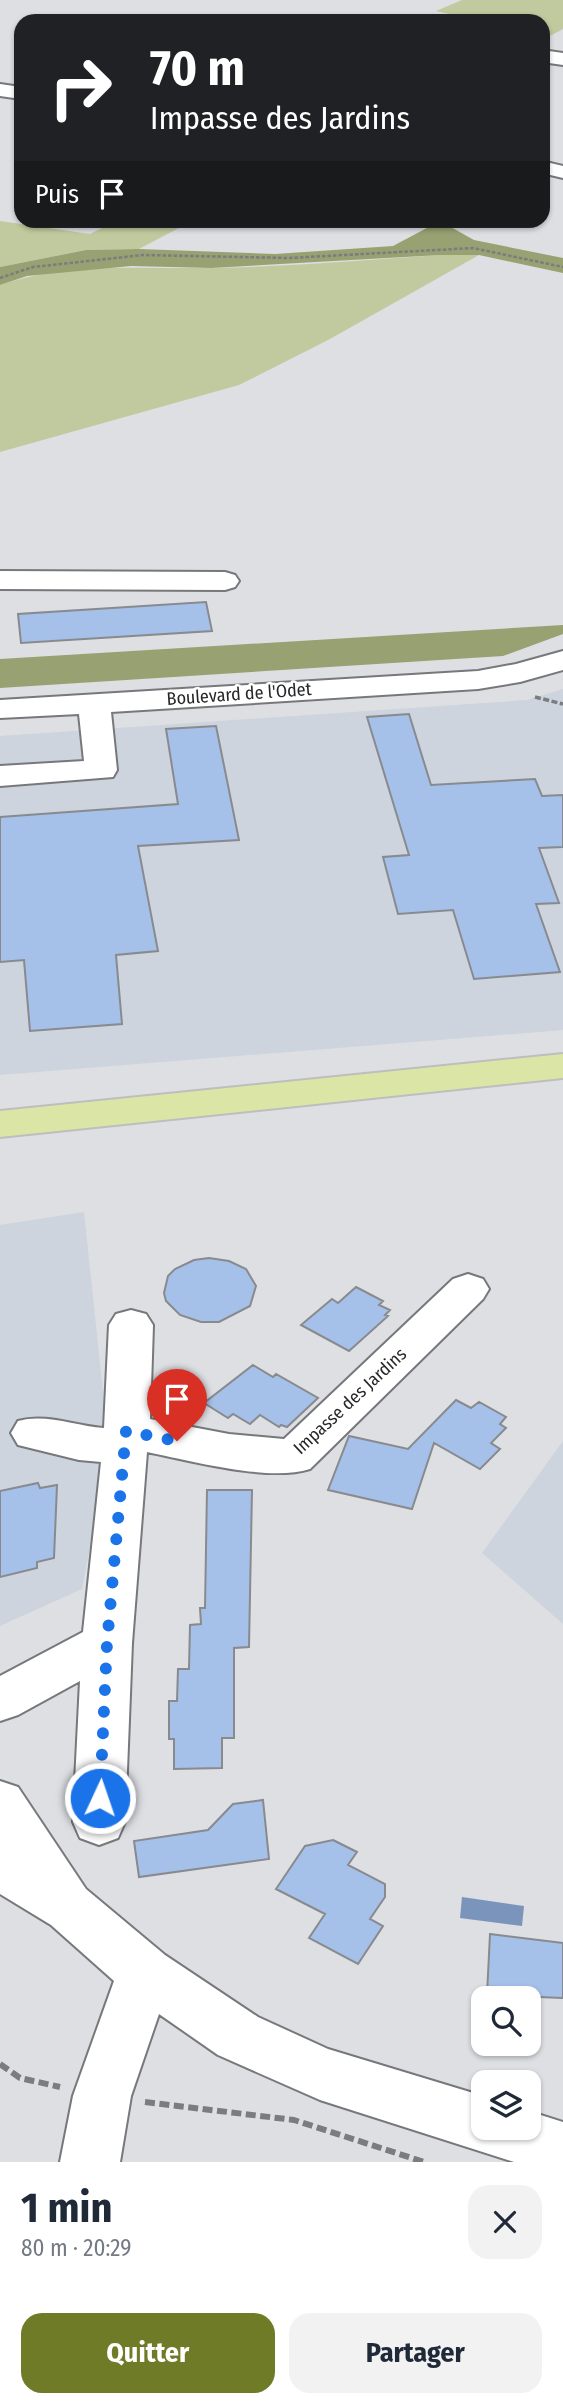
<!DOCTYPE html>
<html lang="fr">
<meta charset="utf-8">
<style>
:root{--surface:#fff;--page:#f2f2f3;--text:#1f2937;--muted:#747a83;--accent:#6f7b27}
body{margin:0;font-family:"Fira Sans Condensed",sans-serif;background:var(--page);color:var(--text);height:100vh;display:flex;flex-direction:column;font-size:26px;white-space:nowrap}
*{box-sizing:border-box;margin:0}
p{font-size:23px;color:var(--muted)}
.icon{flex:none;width:38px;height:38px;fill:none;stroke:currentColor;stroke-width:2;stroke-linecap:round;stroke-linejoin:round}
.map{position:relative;height:2162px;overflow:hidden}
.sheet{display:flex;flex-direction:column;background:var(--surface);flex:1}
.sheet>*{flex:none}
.guide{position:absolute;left:14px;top:14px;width:536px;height:214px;border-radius:21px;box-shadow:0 2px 5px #0004;background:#202124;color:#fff;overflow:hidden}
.controls{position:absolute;left:471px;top:1986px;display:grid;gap:14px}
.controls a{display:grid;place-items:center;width:70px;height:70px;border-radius:14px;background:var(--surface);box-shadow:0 2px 5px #0004;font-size:35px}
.pin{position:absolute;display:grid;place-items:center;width:60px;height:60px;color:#fff;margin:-72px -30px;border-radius:50% 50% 50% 0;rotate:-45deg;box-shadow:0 0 7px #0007}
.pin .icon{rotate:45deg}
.me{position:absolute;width:77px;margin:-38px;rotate:3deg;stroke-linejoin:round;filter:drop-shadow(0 0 5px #0008)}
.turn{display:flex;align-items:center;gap:24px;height:147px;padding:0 21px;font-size:32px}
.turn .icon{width:91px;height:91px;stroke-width:2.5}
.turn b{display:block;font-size:49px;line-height:60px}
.then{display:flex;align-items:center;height:66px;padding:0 21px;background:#0003;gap:14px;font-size:26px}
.round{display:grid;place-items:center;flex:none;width:74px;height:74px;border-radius:21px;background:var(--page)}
.overview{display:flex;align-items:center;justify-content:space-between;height:119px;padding:0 21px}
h1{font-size:42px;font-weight:700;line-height:52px}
.primary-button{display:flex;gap:14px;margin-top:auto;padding:14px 21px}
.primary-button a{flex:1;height:80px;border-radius:21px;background:var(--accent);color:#fff;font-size:28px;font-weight:700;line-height:80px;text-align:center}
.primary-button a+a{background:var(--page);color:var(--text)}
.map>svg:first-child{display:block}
.built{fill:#cdd4dd}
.green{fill:#c1ca9e}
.forest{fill:#98a172}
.water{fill:#7a94bb}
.building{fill:#a5c1ea;stroke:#888a8e;stroke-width:2}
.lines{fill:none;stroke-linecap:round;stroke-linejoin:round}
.minor-casing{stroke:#76787b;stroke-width:4}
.major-casing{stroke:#bebebe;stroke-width:4}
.path-far2{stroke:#7b7c7f;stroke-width:2.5;stroke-dasharray:3.5 2;stroke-linecap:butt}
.path-far1{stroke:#7b7c7f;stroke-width:3.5;stroke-dasharray:6 2.5;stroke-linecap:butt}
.path{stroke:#7b7c7f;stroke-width:6;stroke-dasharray:10 4.5;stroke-linecap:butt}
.minor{fill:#fff;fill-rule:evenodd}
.major{fill:#dae5a6;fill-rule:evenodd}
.route{stroke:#1a73e8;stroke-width:12;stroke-dasharray:0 21.6}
.labels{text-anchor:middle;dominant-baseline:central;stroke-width:5;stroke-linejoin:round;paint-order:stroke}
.street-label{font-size:18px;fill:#252627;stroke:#fff}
</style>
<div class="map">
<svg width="563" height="2162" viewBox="0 0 563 2162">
<rect width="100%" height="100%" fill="#dddfe3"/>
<!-- built -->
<path class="built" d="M563 689V1030L0 1075V736L527 700Z
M84 1212 109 1448 82 1589 0 1626V1225Z
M563 1441V1624L482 1553Z"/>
<!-- green -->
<path class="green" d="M462 0H563V29L552 35 543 34 542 21H482L436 11Z
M0 221 90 234 116 221H192L139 249 86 250 0 267Z
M440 255H479L330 339 239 385 0 452V285C68 262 141 269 211 268 287 267 364 260 440 255Z"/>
<!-- forest -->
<path class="forest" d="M440 221 474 240 563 258V273L479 255H440L211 268 131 266 27 276 0 285V267L86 250 139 249 275 254 393 246Z
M563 625V634L503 656 0 688V659Z"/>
<!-- water -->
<path class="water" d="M462 1897 524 1906 522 1926 460 1918Z"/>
<!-- building -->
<path class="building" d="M206 602 212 631 21 643 18 614Z
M409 714 431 785 535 779 542 796 563 795V847L539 848 559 903 536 904 560 972 474 979 453 910 398 914 383 857 409 855 367 717Z
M216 726 239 840 138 846 158 951 116 955 122 1024 30 1031 24 960 0 962V817L178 804 166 729Z
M209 1258 229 1261 246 1269 256 1286 250 1306 219 1322H201L180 1315 166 1301 164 1293 168 1276 175 1269 194 1260Z
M356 1287 383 1301 379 1305 390 1310 385 1315 388 1316 349 1351 301 1325 332 1299 338 1303Z
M253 1365 273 1377 276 1374 318 1398 287 1427 281 1425 279 1427 260 1415 250 1424 233 1414 228 1418 204 1403Z
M456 1400 471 1408 479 1402 506 1417 500 1424 506 1428 491 1443 500 1449 480 1469 434 1443 412 1509 328 1490 349 1436 408 1449Z
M38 1483 40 1488 57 1485 54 1558 37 1562V1568L0 1577V1491Z
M207 1490H252L249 1647 234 1648V1738H222V1768L174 1769V1739H169V1701H177L178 1669H189L190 1625 201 1624 200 1608H205Z
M263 1800 269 1859 139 1877 134 1841 208 1830 233 1804Z
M333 1840 357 1852 348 1865 385 1884V1897L370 1919 383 1926 358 1964 309 1938 325 1914 276 1889 305 1846Z
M490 1934 563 1943V1998L487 1995Z"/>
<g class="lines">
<defs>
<path id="minor" d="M542 50 563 53V65L542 62Z
M0 84 21 87V99L0 96Z
M542 161 563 166V178L542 173Z
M0 571 225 572 235 575 239 581 235 587 225 590 0 589Z
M563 651V670L520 682 478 689 111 712 117 770 113 777 0 786V766L84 761 79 714 0 718V700L478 671 516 664Z
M468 1274 483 1279 489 1289 483 1299 310 1469C268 1482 192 1461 147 1452L132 1643 125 1822 118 1838 99 1845 80 1838 73 1822 80 1681 18 1715 0 1721V1676L83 1632 101 1462 79 1460 18 1445 11 1433 18 1421C45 1413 76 1426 104 1428L109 1325 116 1314 131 1310 146 1314 153 1325 150 1419 229 1434 284 1439 453 1279Z
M0 1781 18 1787 86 1889 165 1955 258 2017 328 2049 483 2096V2128H528V2111L563 2122V2162H514L320 2100 218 2055 159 2014 131 2096 120 2162H60L73 2096 114 1981 51 1925 0 1894Z"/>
<path id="major" d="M563 1054V1078L0 1137V1111Z"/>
</defs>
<!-- minor casing -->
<use href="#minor" class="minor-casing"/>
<!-- major casing -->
<use href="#major" class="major-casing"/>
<!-- path-far2 -->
<path class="path-far2" d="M428 21 442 17 473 21
M0 278 33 267 143 255 289 258 473 248 563 267"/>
<!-- path-far1 -->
<path class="path-far1" d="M535 697 563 704"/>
<!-- path -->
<path class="path" d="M0 2064 20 2078 60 2087
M145 2102 294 2120 424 2162"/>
<!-- minor -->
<use href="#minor" class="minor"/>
<!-- major -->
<use href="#major" class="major"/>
</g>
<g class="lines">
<!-- route -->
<path class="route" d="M100 1798 107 1643 126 1431 177 1441"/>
</g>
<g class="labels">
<!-- street labels -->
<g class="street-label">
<text transform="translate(239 694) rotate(-4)">Boulevard de l'Odet</text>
<text transform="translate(350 1401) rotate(-43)">Impasse des Jardins</text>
</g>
</g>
</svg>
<div class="controls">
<a><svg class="icon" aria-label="search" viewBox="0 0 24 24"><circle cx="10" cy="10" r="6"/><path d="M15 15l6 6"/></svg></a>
<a><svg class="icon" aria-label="layers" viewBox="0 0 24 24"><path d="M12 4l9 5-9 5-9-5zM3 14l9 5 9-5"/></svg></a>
</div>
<div class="pin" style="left:177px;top:1441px;background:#d93025"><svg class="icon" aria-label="arrive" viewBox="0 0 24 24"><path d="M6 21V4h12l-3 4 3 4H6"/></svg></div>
<svg class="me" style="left:100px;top:1798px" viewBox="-20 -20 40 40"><circle r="17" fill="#1a73e8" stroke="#fff" stroke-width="3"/><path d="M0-11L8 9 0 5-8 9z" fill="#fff"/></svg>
<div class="guide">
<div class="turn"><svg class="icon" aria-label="right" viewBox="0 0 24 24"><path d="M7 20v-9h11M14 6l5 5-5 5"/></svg><div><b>70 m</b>Impasse des Jardins</div></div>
<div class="then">Puis<svg class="icon" aria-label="arrive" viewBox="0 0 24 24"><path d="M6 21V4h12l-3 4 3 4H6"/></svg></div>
</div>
</div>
<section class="sheet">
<div class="overview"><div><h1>1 min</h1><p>80 m · 20:29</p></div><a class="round"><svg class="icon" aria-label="close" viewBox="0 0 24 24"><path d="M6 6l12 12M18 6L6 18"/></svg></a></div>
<div class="primary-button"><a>Quitter</a><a>Partager</a></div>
</section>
